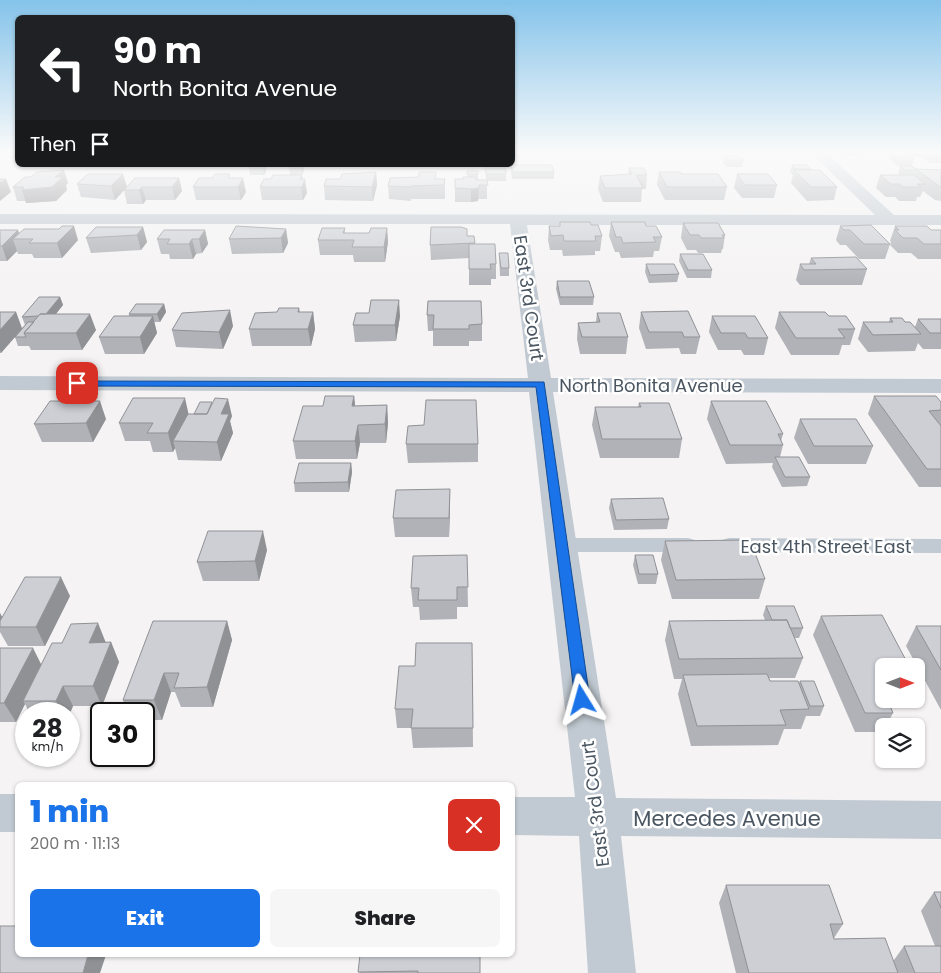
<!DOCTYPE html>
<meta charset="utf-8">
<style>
:root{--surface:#fff;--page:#f6f6f6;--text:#202124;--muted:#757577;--accent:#1a73e8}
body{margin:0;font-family:Poppins,sans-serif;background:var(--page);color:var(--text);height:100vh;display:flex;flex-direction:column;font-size:19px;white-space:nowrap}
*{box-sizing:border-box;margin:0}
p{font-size:16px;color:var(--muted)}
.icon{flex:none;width:28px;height:28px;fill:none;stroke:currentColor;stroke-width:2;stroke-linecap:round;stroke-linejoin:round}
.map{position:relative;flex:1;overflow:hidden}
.panel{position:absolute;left:15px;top:782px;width:500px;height:175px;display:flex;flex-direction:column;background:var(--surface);border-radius:8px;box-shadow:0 1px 4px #0004}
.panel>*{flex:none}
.banner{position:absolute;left:15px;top:15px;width:500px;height:152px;border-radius:8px;box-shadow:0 1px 4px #0004;background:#202124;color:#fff;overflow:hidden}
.needle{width:32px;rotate:90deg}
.fabs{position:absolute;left:875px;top:658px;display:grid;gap:10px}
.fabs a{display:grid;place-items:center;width:50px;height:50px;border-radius:8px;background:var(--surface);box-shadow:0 1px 4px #0004;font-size:25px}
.speed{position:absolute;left:15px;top:702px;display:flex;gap:10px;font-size:25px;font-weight:700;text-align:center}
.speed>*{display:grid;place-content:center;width:65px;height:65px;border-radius:50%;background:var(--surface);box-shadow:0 1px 4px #0004;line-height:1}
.speed small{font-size:12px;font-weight:400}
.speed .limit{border:2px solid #111;border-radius:8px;background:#fff;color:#111}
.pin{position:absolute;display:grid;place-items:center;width:42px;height:42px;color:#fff;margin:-21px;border-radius:10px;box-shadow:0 2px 8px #0006}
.me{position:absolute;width:55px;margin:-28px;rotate:352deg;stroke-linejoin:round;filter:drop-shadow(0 0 4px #0008)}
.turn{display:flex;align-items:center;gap:18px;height:105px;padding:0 15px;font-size:22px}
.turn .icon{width:65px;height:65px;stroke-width:2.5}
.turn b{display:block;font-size:35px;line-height:42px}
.then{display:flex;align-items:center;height:48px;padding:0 15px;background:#0003;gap:10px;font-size:19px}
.round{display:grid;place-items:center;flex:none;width:52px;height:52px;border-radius:8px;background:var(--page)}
.headline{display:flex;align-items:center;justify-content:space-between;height:85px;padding:0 15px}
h1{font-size:30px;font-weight:800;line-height:38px;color:var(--accent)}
.primary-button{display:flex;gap:10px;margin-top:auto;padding:10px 15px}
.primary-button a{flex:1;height:58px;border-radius:8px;background:var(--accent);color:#fff;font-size:20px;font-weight:800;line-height:58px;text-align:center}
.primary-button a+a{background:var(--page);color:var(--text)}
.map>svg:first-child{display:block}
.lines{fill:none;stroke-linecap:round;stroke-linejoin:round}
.lane{fill:#c1cad2;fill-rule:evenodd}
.street{fill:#c1cad2;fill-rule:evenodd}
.wall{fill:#b0b2b7}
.shaded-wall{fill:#909195}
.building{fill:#cdcfd5;stroke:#909195}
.route{fill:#1a73e8;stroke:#114b97}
.labels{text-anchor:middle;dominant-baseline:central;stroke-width:5;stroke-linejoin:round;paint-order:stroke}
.street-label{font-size:18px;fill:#4a5661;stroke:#fff}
.near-street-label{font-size:21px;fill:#4a5661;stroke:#fff}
</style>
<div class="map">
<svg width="941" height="973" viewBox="0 0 941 973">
<rect width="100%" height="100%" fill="#f5f3f3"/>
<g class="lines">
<!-- lane -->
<path class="lane" d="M562 538H688L695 540 698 545 695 550 688 552H562L555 550 552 545 555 540Z
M729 538 941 539V553L729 552 722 550 719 545 722 540Z"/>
<!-- street -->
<path class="street" d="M809 151H824L894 215H941V225H527L551 378 941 379V393L553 392 616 798 941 801V839L621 836 636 973H588L579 836 512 835V797H575L529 392 0 390V376L528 378 510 224H0V214L875 215Z
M0 794H18V832H0Z"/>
</g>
<!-- wall -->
<path class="wall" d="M719 151H731V152H721Z
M837 151H866L865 154 850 156 841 154Z
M888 151H941L940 153H941V163H930L924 159 925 157H911L914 160 912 166 916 169 941 170V201L935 200 923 191 920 197H917L916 201H899L895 197H886L876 188 880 175H900L898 173 900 166H898L888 158 889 152Z
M724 156 744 160 742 167H727L723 163Z
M266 165V171L264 175H250L249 168Z
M303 165 304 170 302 175H290L289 168Z
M511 165 554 172V179H512L511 172Z
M792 165 811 169V170L837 187 834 200 807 201 791 183 793 175 790 172Z
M485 166 506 174V181H487V199H478V201L471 202H455V179H463L467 177V171H478V180H486Z
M629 168 647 175 646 189H642L641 202H603L598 189 600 176 628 175Z
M376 172 377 185 373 201 325 200 324 186 340 179Z
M659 172 681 174 727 187 724 200H665L657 185Z
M737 174 777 185 774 198H742L734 188Z
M179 178 182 191 175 200H146L143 204H127L124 190 115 200 81 197 77 184 127 187Z
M212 178H231L246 192 241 200H196L193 187Z
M303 179 307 193 303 200H262L260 187Z
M436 179H445V199H411V201L389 199 388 186Z
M68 183 66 185 67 190 56 201 26 203V201H17L13 187Z
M560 222 602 236 600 251H595V255L563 256 562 250H550L548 240 549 226H560Z
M611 222 646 226 662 237 659 251H654L653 257 621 258 619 252H615L609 236Z
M683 223 725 235 723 249H722L721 253H698L696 250H687L681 238Z
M840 226 890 244 885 259H859L846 245H840L836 240Z
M895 226 931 230H941V259H918L911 253H898L890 245 891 242 890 241Z
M143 227 147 242 141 250 91 253 86 238Z
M345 228V233H369L387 228 388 242 385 262H354L353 255H320L318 240Z
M286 229 288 243 283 253 232 254 229 239Z
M0 230 19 233 78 240 62 258H34L32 254H18L17 251 7 261H0Z
M205 230 208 244 202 253 196 254 193 259H170L169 254H161L157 239Z
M467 236H474L475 244 496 264V279H491V285H469V258L431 260 430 245Z
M499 253 509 268V276H500Z
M680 254 712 270 711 278H687L679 261Z
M811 258 867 269 862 285H800L796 280 800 264H809Z
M646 264 679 274 677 282 649 283 645 272Z
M557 281 594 297 593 305H560L556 289Z
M60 297 63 305 56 314 96 330 82 350H31L29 346H18L15 337 1 353H0V312H16L22 328 25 325 22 317Z
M428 301 482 324V341H469V346H433V331H428L427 315Z
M164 304 166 312 160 322H154L157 333 144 354H105L99 337 129 316V314Z
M299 308 300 312H313L315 329 311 346H252L249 329 277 312Z
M641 312 700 337 696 354H681L679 348 646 349 639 328Z
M779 312 829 316 855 329 850 345H842L839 355H791L775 328Z
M597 313 628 337 626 354H580L577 339 578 323 596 322Z
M400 316 396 341 355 342 353 325Z
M712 316 768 338 764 355H744L741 350H718L709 332Z
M890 318 915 327 918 319H941V349H923L918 343 915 351 868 352 858 339 863 322H889Z
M233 326 223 349 176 347 172 330Z
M354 396 355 406 387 405 388 423 386 443H360L357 459H296L293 441 323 406Z
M874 396 941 402V487H919L868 414Z
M711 401 783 434 781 441 783 445 780 457 810 477 807 486 782 487 772 467 773 463 726 464 707 419Z
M639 403 682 439 679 458H600L592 425 595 407H638Z
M189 414 232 416 230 421 233 433 221 461 178 460 175 448 173 452H153L150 441H125L119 423Z
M106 419 93 442H42L34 424Z
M800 419 873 446 866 464H808L794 438Z
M406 444H478V462L408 463Z
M351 463 352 472 349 492H295L294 483Z
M450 489 449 537H395L393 518Z
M611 499 669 519 667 529 614 530 609 508Z
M665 541 765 579 759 599H672L661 560Z
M267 550 259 581H203L197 562Z
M467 555 468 607H457V619L420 620 419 607H413L411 588Z
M635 555 658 574 656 584H638L633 565Z
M70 596 45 646H8L0 632V613L2 617Z
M766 606 803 628 799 638H794L803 658 795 678H769L770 681 799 683 800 681 824 706 820 716H806L801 729H784L778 745 691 746 678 694 682 679H674L665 640 669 621 765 620 763 615Z
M821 616 884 666V699H912L908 706H890L893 713 886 726H884V730L883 732H855L813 635Z
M227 621 232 640 213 707H181L175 692H171L162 720H144V714H128L123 700Z
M916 626H941V710L906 646Z
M106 642H111L119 662 102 706H73L69 714H30L25 704 16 722H0V648L41 665Z
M472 643 473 747 413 748 411 728H397L395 709 415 666Z
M726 885 843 924 834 938V939L894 960 904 946H935L921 911 934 892H941V973H736L719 903Z
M360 955 480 973H359Z"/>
<!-- shaded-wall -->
<path class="shaded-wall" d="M851 151H866L865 154 850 156Z
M265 165H266V171L264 175 263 168Z
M302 165H303L304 170 302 175 301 168Z
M64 170 68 183 66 185 67 190 56 201 26 203 22 190 55 177Z
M376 172 377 185 373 201 372 187Z
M123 174 127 187 115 200 111 186Z
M302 175 303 183 305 179 307 193 303 200 300 179Z
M179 178 182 191 175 200 172 187Z
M243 178 246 192 241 200 238 187Z
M6 179 11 192 0 201V183Z
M142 187 146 200 143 204 139 190Z
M479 188 478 201 471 202V189Z
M74 226 78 240 62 258 57 243Z
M143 227 147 242 141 250 137 235Z
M387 228 388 242 385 262 384 247Z
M286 229 288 243 283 253 281 238Z
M18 230 22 239H13L17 251 7 261 2 246Z
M205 230 208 244 202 253 199 239Z
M192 239 196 254 193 259 189 244Z
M60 297 63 305 47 325 44 316Z
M399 300 400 316 396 341 395 325Z
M164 304 166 312 160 322 157 314Z
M230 310 233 326 223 349 219 332Z
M16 312 22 329 1 353 0 350V330Z
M313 312 315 329 311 346 308 329Z
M90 314 96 330 82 350 76 333Z
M153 316 157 333 144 354 140 337Z
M354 396 356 413 352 406Z
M185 398 189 416 173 441 175 448 173 452 168 433Z
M228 399 232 416 230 421 233 433 221 461 217 442 221 414Z
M100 401 106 419 93 442 86 423Z
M387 405 388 423 386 443 385 424Z
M358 425 360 443 357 459 355 441Z
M351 463 352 472 349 492 348 482Z
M450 489V508L449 537V518Z
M263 531 267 550 259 581 255 561Z
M61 577 70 596 45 646 36 627Z
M0 613 5 623 0 627Z
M227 621 232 640 213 707 207 687Z
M98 623 106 643H89Z
M111 642 119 662 102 706 93 686Z
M33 648 43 668 23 701 25 704 16 722 4 703Z
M164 673 171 692 162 720 154 700Z
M63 686 73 706 69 716V714H63L56 701Z
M88 955H106L100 973H83Z"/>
<!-- building -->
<path class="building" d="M890 151H903L914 160H901Z
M926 153H941V157H932Z
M724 156H740L744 160H728Z
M251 165H265L263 168H249Z
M291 165H302L301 168H289Z
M511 165H552L554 172H513Z
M792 165H807L811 169H795Z
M485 166H505L506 174H486Z
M900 166H911L916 169 915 170H905Z
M629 168H644L647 175H636L643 188H605L600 176 632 174Z
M916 169 941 170V187H940Z
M64 170 55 177H63L52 187 22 190 24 187H13L25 177H31L37 172Z
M794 170H820L837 187H811Z
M467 171H478V174H467Z
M376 172 372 187 324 186 326 179H340L342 174Z
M419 172H436L435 179H445L444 185 411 186 410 187 388 186 390 178 419 177Z
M659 172H680L681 174H718L727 187H667Z
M88 174H123L111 186 77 184Z
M215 174H230L228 178H243L238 187H193L199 178H212Z
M737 174H768L777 185H745Z
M273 175H302L300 179H305L302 187H260L264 179H271Z
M880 175H914L925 184H917L921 187H903L899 184H891Z
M463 177H476V180H487L488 185H479V188L471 189 455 188V179H463Z
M135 178H179L172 187H142L139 190H124Z
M0 179H6L0 183Z
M560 222H590L591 225H598L602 236H595L596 241H564L563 235 551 236 549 226H560Z
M611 222H645L646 226H656L662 237H653L656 242 623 243 621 237H616Z
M683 223H718L725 235H722L724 238H701L699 235H690Z
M871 225 890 244H864L850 230H844L840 226Z
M62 226H74L57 243H29L33 239H13L24 229H59Z
M236 226 286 229 281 238 229 239Z
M895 226H927L931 230H941V244H924L917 238H903L895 230H899Z
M96 227H143L137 235 86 238Z
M431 227H461L467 229V236H474L475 243 430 245Z
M322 228H345L343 233H369L371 228H387L384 247H352L354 240H318Z
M0 230H18L2 246H0Z
M164 230H205L199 239H192L189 244H167L170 239H157Z
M469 244H495L496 264H490L491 269H469Z
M499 253H508L509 268H501Z
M680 254H703L712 270H688Z
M856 257 867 269 804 270 800 264H816L811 258Z
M646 264H674L679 274 650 275Z
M557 281H589L594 297H560Z
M39 297H60L46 314H40L38 316 22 317Z
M371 300H399L395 325H353L356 313H369Z
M428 301H481L482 324 469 325V329H433L434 315H427Z
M136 304H164L157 314H129Z
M279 308H299L298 312H313L308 329H249L255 313 277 312Z
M230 310 219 332 172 330 182 313Z
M688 311 700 337H684L682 332H649L641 312Z
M0 312H16L0 330Z
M779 312H825L829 316H846L855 329H838L845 338H796Z
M597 313H620L628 337H582L578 323 600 322Z
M40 314H90L76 333H24Z
M114 316H153L140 337H99Z
M712 316H755L768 338H748L745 333H721Z
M890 318H902L905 322H910L921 334 873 335 863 322H893Z
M918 319H941V333H930Z
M28 322H34L24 333 26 337H15Z
M325 396H354L352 406 387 405 385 424 358 425 355 441H293L303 406H323Z
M874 396H936L941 402V410L929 411 941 426V469H927Z
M133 398H185L168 433H147L153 423H119Z
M215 398 228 399 221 414H229L217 442 173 441 188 414H207Z
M426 400H476L478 444H406L408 426 424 425Z
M50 401H100L86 423 34 424Z
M711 401H766L783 434H778L783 445H730Z
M200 402H212L207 414H194Z
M639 403H669L682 439H602L595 407H641Z
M800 419H856L873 446H814Z
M775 457H799L810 477H785Z
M299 463H351L348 482 294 483Z
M450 489 449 518H393L396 490Z
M663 498 669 519 616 520 611 499Z
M208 531H263L255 561 197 562Z
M750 540 765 579 676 580 665 541Z
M467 555 468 587H457V600H418L419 588H411L413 556Z
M635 555H653L658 574H639Z
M25 577H61L36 627H0V621Z
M766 606H794L803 628H790L787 620H772Z
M882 615 909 666H884V686H881L884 692V699H887L893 713H865L821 616Z
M787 620 803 658 679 659 669 621Z
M153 621H227L207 687 174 688 179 673H164L154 700H123Z
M98 623 89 643 111 642 93 686H63L56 701H23L52 643H62L71 624Z
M916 626H941V670Z
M416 643H472L473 728H411L413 709H395L399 666H415Z
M0 648H33L4 703H0Z
M767 674 770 681H798L809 709 780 710 786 725 697 726 683 675Z
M800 681H814L824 706H810Z
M916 681 919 686H916Z
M726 885H829L843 924H830L834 939 885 938 898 973H749Z
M934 892H941V908Z
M0 926H18V955H88L83 973H0Z
M904 946H941V973H915Z
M360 955H480V973H418V971L358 972Z"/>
<!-- sky -->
<linearGradient id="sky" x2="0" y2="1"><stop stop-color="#85c3ea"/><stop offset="0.53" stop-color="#fafafa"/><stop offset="1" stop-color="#fafafa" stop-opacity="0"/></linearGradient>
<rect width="941" height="287" fill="url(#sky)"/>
<!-- route -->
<path class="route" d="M74 381 544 382 590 700 588 705 582 706 577 705 575 700 536 387 77 386 72 383Z"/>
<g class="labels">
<!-- street labels -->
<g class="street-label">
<text transform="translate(529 298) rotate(82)">East 3rd Court</text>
<text x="651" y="385">North Bonita Avenue</text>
<text x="826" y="546">East 4th Street East</text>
<text transform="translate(595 804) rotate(-97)">East 3rd Court</text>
</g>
<!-- near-street labels -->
<g class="near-street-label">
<text x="727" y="818">Mercedes Avenue</text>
</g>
</g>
</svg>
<div class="fabs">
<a><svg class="needle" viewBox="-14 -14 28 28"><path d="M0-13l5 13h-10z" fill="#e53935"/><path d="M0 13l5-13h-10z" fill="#757577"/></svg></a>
<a><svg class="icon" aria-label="layers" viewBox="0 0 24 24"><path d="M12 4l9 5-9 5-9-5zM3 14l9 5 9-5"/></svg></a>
</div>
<div class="speed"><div>28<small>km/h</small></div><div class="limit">30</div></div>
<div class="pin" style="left:77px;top:383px;background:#d93025"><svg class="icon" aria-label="arrive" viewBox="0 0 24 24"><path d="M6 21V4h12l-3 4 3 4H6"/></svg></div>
<svg class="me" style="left:582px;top:700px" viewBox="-20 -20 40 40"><path d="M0-17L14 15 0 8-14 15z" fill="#1a73e8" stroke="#fff" stroke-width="4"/></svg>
<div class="banner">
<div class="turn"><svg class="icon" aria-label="left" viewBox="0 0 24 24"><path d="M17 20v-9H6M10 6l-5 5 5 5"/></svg><div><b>90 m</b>North Bonita Avenue</div></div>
<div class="then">Then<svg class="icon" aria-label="arrive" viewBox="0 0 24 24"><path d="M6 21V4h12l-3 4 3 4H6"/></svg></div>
</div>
<section class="panel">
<div class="headline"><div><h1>1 min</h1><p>200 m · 11:13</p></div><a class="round" style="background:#d93025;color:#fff"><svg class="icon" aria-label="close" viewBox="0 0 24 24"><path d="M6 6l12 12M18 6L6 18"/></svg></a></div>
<div class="primary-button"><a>Exit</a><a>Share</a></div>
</section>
</div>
